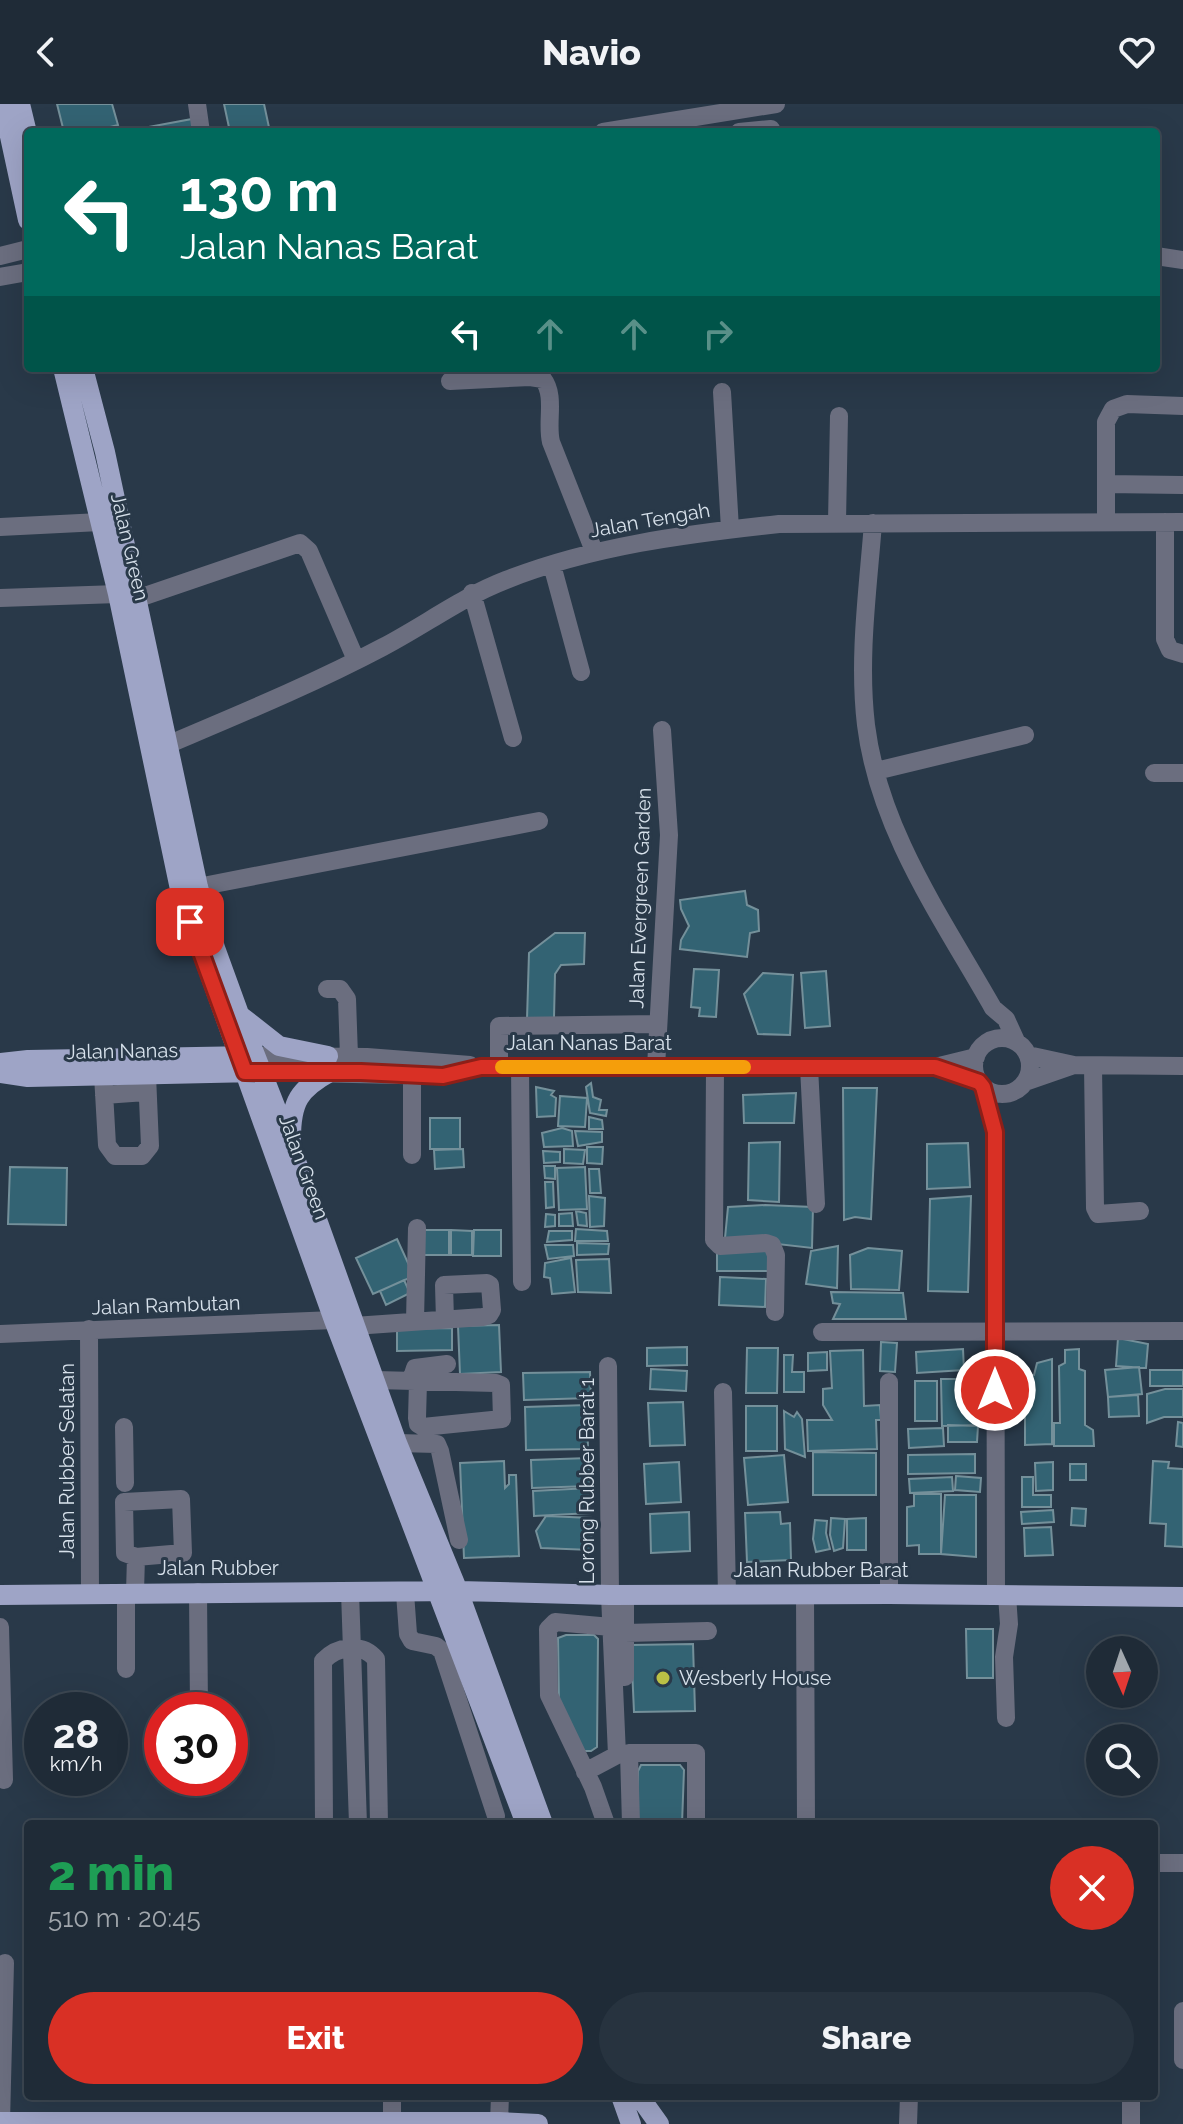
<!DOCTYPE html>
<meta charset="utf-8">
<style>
:root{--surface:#1f2b37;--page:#27333f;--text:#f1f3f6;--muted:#a1a7ad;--line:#3c4752;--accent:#d93025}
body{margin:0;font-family:Raleway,sans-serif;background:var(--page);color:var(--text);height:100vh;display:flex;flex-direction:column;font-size:30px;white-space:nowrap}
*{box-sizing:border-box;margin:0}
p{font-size:26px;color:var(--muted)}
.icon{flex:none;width:44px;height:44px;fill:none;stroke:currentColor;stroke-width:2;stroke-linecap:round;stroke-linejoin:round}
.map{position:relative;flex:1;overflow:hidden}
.panel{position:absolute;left:24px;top:1716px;width:1134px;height:280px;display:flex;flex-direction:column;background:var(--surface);border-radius:8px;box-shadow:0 8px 32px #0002,0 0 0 2px var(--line)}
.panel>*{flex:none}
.guide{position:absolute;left:24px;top:24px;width:1136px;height:244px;border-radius:8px;box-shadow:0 8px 32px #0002,0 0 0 2px var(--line);background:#00695c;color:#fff;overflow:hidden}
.needle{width:52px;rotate:177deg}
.fabs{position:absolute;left:1086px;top:1532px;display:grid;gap:16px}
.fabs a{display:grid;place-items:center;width:72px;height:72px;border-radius:50%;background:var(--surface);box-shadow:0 8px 32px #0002,0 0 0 2px var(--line);font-size:40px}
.speed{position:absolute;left:24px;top:1588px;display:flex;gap:16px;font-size:40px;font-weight:700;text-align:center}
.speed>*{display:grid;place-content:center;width:104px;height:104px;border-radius:50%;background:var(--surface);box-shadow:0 8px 32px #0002,0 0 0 2px var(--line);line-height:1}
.speed small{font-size:20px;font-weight:400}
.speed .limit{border:12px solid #d22;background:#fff;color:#111}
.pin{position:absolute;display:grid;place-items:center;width:68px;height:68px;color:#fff;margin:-34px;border-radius:16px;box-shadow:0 4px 12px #0006}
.me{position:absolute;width:88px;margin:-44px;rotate:0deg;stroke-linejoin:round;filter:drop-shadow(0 0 6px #0008)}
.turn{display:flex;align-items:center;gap:28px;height:168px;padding:0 24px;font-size:36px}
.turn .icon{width:104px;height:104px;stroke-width:2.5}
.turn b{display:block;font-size:56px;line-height:68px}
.lanes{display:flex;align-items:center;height:76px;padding:0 24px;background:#0003;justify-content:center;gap:40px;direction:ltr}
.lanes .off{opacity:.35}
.round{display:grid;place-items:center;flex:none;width:84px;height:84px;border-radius:42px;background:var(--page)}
.head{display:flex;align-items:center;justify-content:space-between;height:136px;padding:0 24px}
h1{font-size:48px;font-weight:800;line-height:60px;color:#1e9e55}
.primary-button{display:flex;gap:16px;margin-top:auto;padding:16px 24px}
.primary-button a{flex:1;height:92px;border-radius:48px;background:var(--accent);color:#fff;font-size:32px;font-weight:800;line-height:92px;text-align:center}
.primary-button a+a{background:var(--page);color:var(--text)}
header{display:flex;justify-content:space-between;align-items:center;height:104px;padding:0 24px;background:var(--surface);font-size:36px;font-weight:800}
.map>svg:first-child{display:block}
.building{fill:#336373;stroke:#74909a;stroke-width:2}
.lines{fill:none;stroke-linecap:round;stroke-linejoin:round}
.minor{stroke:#6b6e7f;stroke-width:18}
.major{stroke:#9ea4c6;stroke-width:20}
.route-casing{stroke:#8d1f18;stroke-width:20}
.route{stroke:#d93025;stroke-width:14}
.slow{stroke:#f59e0b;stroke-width:14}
.poi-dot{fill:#bbc045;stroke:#293949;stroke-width:3}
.labels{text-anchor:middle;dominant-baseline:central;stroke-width:6;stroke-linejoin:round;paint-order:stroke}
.street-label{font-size:20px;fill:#d7e1eb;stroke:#293949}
.poi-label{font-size:20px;fill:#d7e1eb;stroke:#293949;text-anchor:start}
</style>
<header><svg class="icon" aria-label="back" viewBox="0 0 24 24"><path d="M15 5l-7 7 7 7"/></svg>Navio<svg class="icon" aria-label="heart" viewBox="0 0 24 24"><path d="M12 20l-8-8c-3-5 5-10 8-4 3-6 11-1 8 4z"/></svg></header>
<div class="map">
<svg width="1183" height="2020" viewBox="0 0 1183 2020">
<rect width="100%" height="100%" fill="#293949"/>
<!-- building -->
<path class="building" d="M57 0H112L118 21 91 28H64Z
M224 0H264L270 28H248L247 25 230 28Z
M192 15 194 28H144L143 24Z
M745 787 747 801 758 806 759 827 750 829 747 853 680 845 681 836 689 822 681 805 680 796Z
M555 829H585L584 860 561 861 555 870 554 914 527 915 529 849Z
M694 865 719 866 716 913 699 912 700 904 691 903Z
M826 867 830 922 805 924 801 869Z
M763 869 793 871 790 931 758 930 744 890Z
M591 979 593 993 601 996 599 1006H607L606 1012 590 1009 586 983Z
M536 983 554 987 551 991 556 994 555 1012 537 1013Z
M843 984H877L871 1115 855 1113 844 1116Z
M796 989 794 1019H744L743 991Z
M560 992 587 994 585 1023 558 1022Z
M589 1013 602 1016 603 1025H589Z
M430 1014H460V1045H430Z
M562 1024 572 1027 573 1042 544 1043 542 1029Z
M575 1027 602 1028V1038L578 1042Z
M780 1038 779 1098 748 1096 749 1039Z
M968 1039 970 1083 927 1085V1040Z
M587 1043H603L602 1060 587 1059Z
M463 1045 464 1063 435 1065 434 1046Z
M564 1045 585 1046 583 1060 564 1059Z
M543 1047 560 1048V1058L544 1059Z
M544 1062H555V1075L545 1074Z
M10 1063 67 1064 66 1121 8 1120Z
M585 1063 587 1105 559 1106 557 1064Z
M589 1065H599L601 1089H590Z
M545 1078H553L554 1103 546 1104Z
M589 1092 605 1094 604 1122 590 1123Z
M971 1092 968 1188 928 1187 930 1095Z
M765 1101 813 1103 812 1144 725 1134 728 1103Z
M576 1107 586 1109 587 1122 578 1121Z
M572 1109 573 1122H559V1110Z
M546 1110 555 1111V1122L545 1123Z
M576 1125 607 1127 608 1137H575Z
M424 1126H449V1151H424Z
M451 1126 472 1127V1151H451Z
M474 1126H501V1152H473Z
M549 1127H572V1136L547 1138Z
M397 1135 414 1172 373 1190 356 1154Z
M577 1139 609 1140 608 1150 577 1151Z
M545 1141H573L574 1152 548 1155Z
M838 1142 837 1184 806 1180 811 1147Z
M868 1144 902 1147 899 1186 851 1185 850 1151Z
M717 1145 768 1146V1167H717Z
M571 1154 575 1188 552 1190 550 1174 544 1173 545 1159Z
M609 1155 611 1189 578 1188 576 1156Z
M720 1173 766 1175 765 1203 719 1201Z
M404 1176 410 1189 386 1201 380 1187Z
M831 1188 903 1189 906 1215H833L840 1200 833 1199Z
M499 1221 501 1268 460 1270 458 1222Z
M452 1224V1246L397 1247V1225Z
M1118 1234 1148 1240 1146 1264 1116 1262Z
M881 1238 897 1239 895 1268 880 1267Z
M687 1243V1261L647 1262V1244Z
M747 1244H778L777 1289H746Z
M963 1245 964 1266 917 1269 916 1248Z
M1079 1245V1265L1085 1267V1321L1093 1326 1094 1342H1054V1319H1060L1059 1262 1065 1259V1246Z
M863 1246 864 1302 880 1301 881 1316H876L877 1345 808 1347 807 1316H832L823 1301V1285L832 1284 830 1247Z
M827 1248V1266L808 1267V1249Z
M784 1251H793L792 1268H804V1288H784Z
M1052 1255V1340L1025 1341V1271H1034L1037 1259Z
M1139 1263 1142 1290 1108 1293 1105 1266Z
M651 1265 687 1267 686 1287 650 1285Z
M1150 1266H1183V1282H1150Z
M590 1268 591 1294 524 1296 523 1269Z
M964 1269H979L980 1321 942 1322 941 1275H959Z
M915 1277H937V1317H915Z
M1165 1285H1183V1313H1164L1147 1319V1290Z
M1138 1291 1139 1312 1109 1313 1108 1293Z
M683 1298 685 1341 650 1342 648 1299Z
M587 1301 588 1345 526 1346 525 1303Z
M746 1302H777V1347H746Z
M784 1307 794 1313 797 1308 802 1315 805 1353 785 1345Z
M1178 1318 1183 1319V1343L1176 1342Z
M948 1321 978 1322 977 1338H948Z
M943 1324 944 1342 909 1344 908 1325Z
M813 1348 876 1349V1391H813Z
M975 1350V1369L908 1370V1351Z
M784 1351 788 1398 748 1401 744 1354Z
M589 1354 590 1382 532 1384 531 1356Z
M504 1357 505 1384 509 1380V1371H516L519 1452 464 1454 460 1359Z
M1153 1357 1169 1358 1168 1364 1183 1365V1443L1165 1442 1166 1420 1150 1419Z
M679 1358 681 1398 646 1400 644 1360Z
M1053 1358V1386L1036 1387 1035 1359Z
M1070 1360H1086V1376H1070Z
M956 1372 981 1374 980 1388 955 1386Z
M952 1373 953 1387 910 1389 909 1375Z
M1022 1373H1033V1391H1051V1403H1022Z
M590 1384 591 1409 534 1412 533 1387Z
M914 1390H941V1450H919V1441L907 1442V1403L914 1402Z
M945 1391H976V1453L941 1450Z
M1072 1404 1086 1405 1085 1422 1071 1421Z
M1053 1406 1054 1418 1022 1420 1021 1408Z
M689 1408 690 1447 651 1449 650 1410Z
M780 1408 781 1420 790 1419 791 1456 747 1458 745 1409Z
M546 1412 592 1414 591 1446 541 1444 536 1427Z
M831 1414 845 1415 843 1444 834 1447 830 1431Z
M866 1414V1446H847V1415Z
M815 1416 827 1417 826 1429 830 1445 816 1448 813 1435Z
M1051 1423 1053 1451 1025 1452 1024 1424Z
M966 1525H993V1574H967Z
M566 1531H594L598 1535 597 1643 591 1647H578L559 1600 558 1534Z
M693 1540 695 1607 634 1608 631 1541Z
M641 1661H680L684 1666 682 1720H637L638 1667Z"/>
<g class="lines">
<!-- minor -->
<path class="minor" d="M197 0 201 28
M603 28 776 0
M739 28 771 25V28
M0 152 28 145
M1156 152 1183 156
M0 173 28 168
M450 277 530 273 543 275C556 292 546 318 551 338L594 447
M722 288 730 425
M1106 380 1183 381
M837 418 839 312
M1106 418V318L1113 305 1127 300 1183 302
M1165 418V535L1170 546 1183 550
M873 419C868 485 858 554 866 621 879 726 942 814 993 904L1006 915 1016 937
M0 423 100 418
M552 461 581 568
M472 489 513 634
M0 494 118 490
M136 495 300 439 309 447 356 556
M167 641C240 610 313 580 383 543 425 521 462 493 506 476 592 442 686 430 779 420L1183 418
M876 667 1025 631
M1154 669H1183
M198 783 539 717
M327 885H340L347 895 349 952
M974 962a28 28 0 1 1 56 0a28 28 0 1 1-56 0Z
M1028 951 1074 961 1183 962
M256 952 367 953 470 961
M1093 962 1095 1104 1098 1110 1140 1107
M499 963V922L658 920
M520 963 522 1178
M656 963 669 731 662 626
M715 963 714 1136 720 1142 766 1139 772 1141 776 1151 775 1208
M809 963 816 1100
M262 968 443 972 481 963H935L976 953
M103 971 107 1041 115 1052H142L150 1042 147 971
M1025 978 1074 961
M983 983 995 1028 996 1492
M104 991 146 988
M412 1051V971
M415 1217 417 1124
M354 1222 483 1213 489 1211 492 1206 490 1181 487 1179 444 1181 445 1216
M89 1225 90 1490
M822 1228 1183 1227
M0 1230 334 1216
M375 1276 496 1279 501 1281 502 1315 423 1323 418 1320 417 1314 418 1278
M411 1276 415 1264 447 1260
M889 1278V1490
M723 1288 727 1491
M124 1323 125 1379
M397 1339 437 1340 440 1347 459 1436
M181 1395 183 1449 136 1453 125 1449 124 1398Z
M135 1488 136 1453
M198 1488 199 1606
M350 1488 358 1720
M405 1489 408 1530 412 1537 436 1542 442 1547 496 1712
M805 1490 806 1720
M625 1491V1573
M0 1523 4 1676
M625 1529 708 1527
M126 1565V1489
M1006 1614 1004 1553 1009 1520 1007 1491
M585 1668 617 1651 610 1491 608 1262
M324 1720 323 1557C337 1542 362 1538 376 1555L379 1720
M606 1720 593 1683 549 1591 548 1525 555 1518 611 1523
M631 1720 629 1649H696V1720
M1154 1759H1183
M1183 1907V1956
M1 2018 5 1859
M392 2018V1992
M499 2018 500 1992
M908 2020 909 1992
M1131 2020V1992"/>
<!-- major -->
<path class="major" d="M3 0 28 116
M20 0 28 33
M63 264 118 490 181 790 334 1216 526 1720
M83 264 105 348 198 783 215 844 239 910 291 1043 397 1339 458 1487 543 1720
M242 913 279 942 328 952
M0 959 28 956 252 952
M0 969 28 973 258 968
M291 1034C291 998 299 985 330 968
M0 1491 458 1487 610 1491 889 1490 1183 1493
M621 1992 631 2020
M639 1992 659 2020
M0 2018H499L538 2020"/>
</g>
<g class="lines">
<defs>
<path id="route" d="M190 818 245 968H361L443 972 481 963H935L979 978 983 983 995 1028V1286"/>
</defs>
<!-- route casing -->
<use href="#route" class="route-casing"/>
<!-- route -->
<use href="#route" class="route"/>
<!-- slow -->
<path class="slow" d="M502 963H744"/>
</g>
<!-- markers -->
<circle class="poi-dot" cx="663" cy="1574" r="8"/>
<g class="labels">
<!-- street labels -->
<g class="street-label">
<text transform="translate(650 416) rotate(-10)">Jalan Tengah</text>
<text transform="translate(130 443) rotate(77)">Jalan Green</text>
<text transform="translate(640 794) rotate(-88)">Jalan Evergreen Garden</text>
<text x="589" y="939">Jalan Nanas Barat</text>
<text transform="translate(122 947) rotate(-1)">Jalan Nanas</text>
<text transform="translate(304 1063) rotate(70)">Jalan Green</text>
<text transform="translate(166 1201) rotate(-2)">Jalan Rambutan</text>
<text transform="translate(67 1357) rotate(-90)">Jalan Rubber Selatan</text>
<text transform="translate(587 1377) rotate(-90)">Lorong Rubber Barat 1</text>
<text x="218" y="1464">Jalan Rubber</text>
<text x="821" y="1466">Jalan Rubber Barat</text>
</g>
<!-- poi labels -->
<g class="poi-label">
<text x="679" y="1574">Wesberly House</text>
</g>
</g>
</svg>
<div class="fabs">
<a><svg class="needle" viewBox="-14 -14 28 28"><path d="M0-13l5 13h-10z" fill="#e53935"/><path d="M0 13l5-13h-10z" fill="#a1a7ad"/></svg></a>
<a><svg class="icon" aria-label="search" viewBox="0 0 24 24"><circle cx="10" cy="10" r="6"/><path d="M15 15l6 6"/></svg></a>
</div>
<div class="speed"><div>28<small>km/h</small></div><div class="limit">30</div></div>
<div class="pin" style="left:190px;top:818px;background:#d93025"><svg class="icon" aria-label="arrive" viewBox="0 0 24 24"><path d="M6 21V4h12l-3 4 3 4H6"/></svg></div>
<svg class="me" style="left:995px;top:1286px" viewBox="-20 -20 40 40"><circle r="17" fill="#d93025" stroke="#fff" stroke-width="3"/><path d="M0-11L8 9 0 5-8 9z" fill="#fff"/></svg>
<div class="guide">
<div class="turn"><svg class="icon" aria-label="left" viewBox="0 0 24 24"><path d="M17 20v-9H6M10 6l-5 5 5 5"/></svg><div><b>130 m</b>Jalan Nanas Barat</div></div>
<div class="lanes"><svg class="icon" aria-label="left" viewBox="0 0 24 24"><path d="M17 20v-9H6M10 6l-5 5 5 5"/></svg><svg class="icon off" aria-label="ahead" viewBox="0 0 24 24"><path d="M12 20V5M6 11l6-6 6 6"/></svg><svg class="icon off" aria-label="ahead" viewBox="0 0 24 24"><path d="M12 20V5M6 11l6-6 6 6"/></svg><svg class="icon off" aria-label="right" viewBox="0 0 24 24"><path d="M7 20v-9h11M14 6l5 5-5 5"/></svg></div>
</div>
<section class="panel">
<div class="head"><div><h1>2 min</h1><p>510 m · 20:45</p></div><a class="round" style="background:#d93025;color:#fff"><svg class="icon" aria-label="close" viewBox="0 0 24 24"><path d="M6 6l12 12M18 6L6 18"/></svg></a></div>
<div class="primary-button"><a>Exit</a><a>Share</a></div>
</section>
</div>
